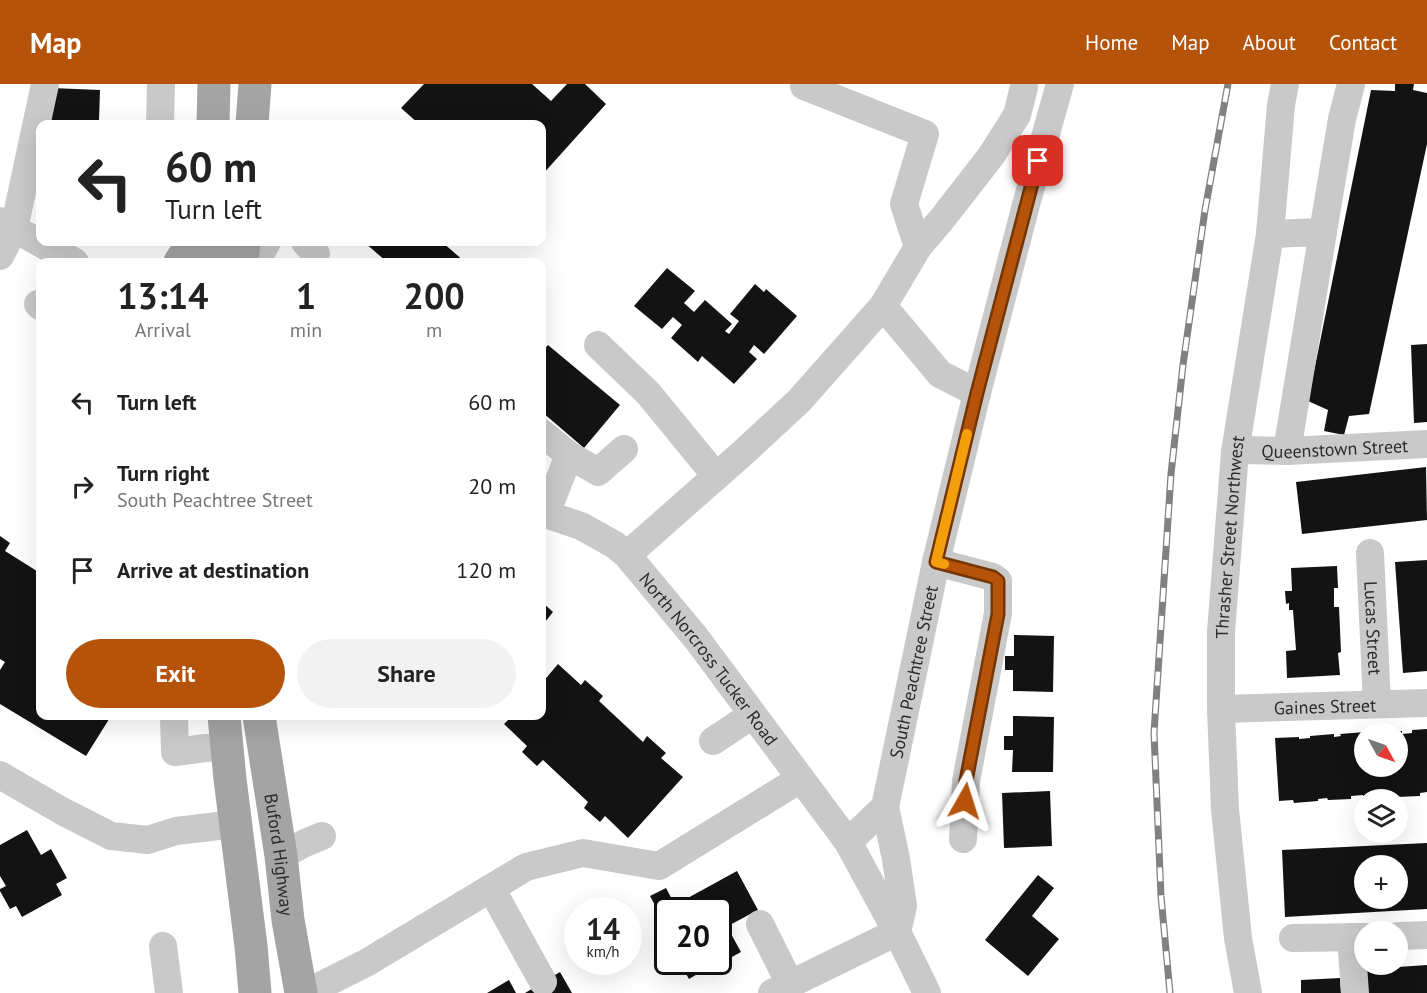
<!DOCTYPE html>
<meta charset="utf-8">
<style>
:root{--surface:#fff;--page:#f2f2f2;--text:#222;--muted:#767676;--accent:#b45309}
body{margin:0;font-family:"PT Sans",sans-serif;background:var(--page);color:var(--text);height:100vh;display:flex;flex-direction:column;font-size:22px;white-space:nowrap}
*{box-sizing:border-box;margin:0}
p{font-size:20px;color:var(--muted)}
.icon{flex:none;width:33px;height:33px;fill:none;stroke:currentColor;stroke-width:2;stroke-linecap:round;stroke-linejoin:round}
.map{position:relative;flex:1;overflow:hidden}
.side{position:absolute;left:36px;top:174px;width:510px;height:462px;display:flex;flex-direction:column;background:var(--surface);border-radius:12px;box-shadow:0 6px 24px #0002}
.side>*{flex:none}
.banner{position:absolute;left:36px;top:36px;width:510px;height:126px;border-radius:12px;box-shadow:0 6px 24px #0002;background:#fff;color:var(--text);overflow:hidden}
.needle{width:39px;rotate:130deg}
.buttons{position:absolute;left:1354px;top:639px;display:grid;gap:12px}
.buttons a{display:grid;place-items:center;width:54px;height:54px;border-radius:50%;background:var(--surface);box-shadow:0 6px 24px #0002;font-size:30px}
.speed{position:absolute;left:564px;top:813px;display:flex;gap:12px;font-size:30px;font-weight:700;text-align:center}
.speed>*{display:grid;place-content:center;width:78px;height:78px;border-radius:50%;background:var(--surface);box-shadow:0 6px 24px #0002;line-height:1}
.speed small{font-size:15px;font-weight:400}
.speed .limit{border:3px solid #111;border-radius:9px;background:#fff;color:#111}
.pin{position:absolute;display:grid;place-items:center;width:51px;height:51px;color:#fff;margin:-26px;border-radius:12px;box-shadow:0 3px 9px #0006}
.me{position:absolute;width:66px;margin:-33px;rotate:6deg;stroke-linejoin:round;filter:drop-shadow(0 0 4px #0008)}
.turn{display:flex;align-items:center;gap:21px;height:126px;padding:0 30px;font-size:27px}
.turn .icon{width:78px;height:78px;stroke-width:2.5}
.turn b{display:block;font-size:42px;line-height:51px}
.eta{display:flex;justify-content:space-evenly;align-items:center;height:102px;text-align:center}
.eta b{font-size:36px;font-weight:700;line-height:42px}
.action{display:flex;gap:12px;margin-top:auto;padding:12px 30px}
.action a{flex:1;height:69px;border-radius:36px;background:var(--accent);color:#fff;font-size:24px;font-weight:700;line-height:69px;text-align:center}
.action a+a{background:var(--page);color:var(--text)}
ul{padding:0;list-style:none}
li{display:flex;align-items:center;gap:18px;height:84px;padding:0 30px}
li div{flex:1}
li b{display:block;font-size:22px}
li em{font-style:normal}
header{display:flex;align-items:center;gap:36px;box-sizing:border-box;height:84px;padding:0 30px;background:var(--accent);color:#fff}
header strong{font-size:28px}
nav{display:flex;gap:33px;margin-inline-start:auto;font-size:21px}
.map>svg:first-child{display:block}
.building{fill:#131313;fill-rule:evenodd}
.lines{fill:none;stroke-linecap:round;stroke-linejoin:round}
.minor{stroke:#c9c9c9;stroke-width:28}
.major{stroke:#a4a4a4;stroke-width:33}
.rail-casing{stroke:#818181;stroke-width:7}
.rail{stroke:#fff;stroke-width:4.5;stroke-dasharray:14;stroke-linecap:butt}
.route-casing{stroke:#753606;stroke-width:15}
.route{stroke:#b45309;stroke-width:10}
.slow{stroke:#f59e0b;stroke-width:10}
.labels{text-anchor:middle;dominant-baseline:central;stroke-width:6;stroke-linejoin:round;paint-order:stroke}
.street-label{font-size:18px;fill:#2c2c2c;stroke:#fff}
</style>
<header>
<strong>Map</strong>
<nav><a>Home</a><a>Map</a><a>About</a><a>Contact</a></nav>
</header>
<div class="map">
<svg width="1427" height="909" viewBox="0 0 1427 909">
<rect width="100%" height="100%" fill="#fff"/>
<!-- building -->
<path class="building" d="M424 0H532L551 17 567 0H585L606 20 542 91V40H419L401 24Z
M1395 0H1414L1413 6 1427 9V60L1369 330 1349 332 1344 351 1324 347 1328 326 1308 317 1371 6 1395 7Z
M52 4 100 6 99 37 129 38V40H50Z
M364 158H442L465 178H387Z
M667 184 695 207 684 219 694 228 705 216 732 240 725 247 729 250 739 237 730 230 755 200 764 208 766 205 797 232 764 270 754 261 749 268 757 275 734 300 702 272 698 278 671 254 682 241 673 233 662 245 634 222Z
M1427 260V338L1414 339 1411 261Z
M548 261 620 321 584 364 542 328V268Z
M1426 383 1427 436 1302 450 1296 398Z
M0 452 10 459 5 467 40 489V632H111L86 672 0 620V586L5 578 0 575Z
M1427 476V587L1403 589 1395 478Z
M1337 482 1338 504H1334V523H1339L1341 568 1338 569 1340 591 1287 594 1286 567 1296 566 1293 526H1289V519L1286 520 1285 507H1292L1291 484Z
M542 518 553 528 542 542Z
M1014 551 1054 552 1053 608 1013 607V586H1005V572H1014Z
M558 580 581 601 585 596 603 612 599 617 643 658 647 652 666 669 661 674 683 693 628 754 605 732 600 738 584 724 588 718 543 676 537 682 522 668 527 662 504 640 512 632H542V599Z
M1013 632 1054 633 1053 688H1012L1013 666H1004V652H1013Z
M1427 645V708L1420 709V712L1397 713 1396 710 1385 711V713L1363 715V711L1351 712V715L1328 716 1327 714 1318 715V717L1294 719 1293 716 1279 717 1275 654 1299 653V655L1310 654V652L1334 650V653L1341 652 1340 650 1365 648V682H1398V650H1382V648L1402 647V650L1412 649V646Z
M1050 707 1052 762 1004 764 1002 709Z
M27 746 41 771 51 765 67 794 56 800 62 811 22 833 16 822 10 825 0 807V805L6 802 0 792V761Z
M1427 759V825L1285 833 1282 766ZM1365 782H1398V814H1365Z
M737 787 758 826 726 843 718 829V826H668V857L659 841 664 838 650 812 666 804 675 821Z
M1038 791 1054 804 1032 832 1059 855 1028 892 985 856Z
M730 848 741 868 717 881 716 879 689 895 679 878H718V851L720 854Z
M1427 881V909H1357L1355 886Z
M560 888 572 909H525Z
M1340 894 1341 909H1301V896Z
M509 896 516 909H487Z"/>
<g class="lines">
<!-- minor -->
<g class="minor">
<path d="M804 2 925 50 904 120 918 163"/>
<path d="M160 40 161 0"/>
<path d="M0 137 75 178"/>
<path d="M1270 150 1323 148"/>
<path d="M305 158 316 170"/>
<path d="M0 172 14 145 45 0"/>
<path d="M256 178 267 158"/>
<path d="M38 220 40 222"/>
<path d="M883 222 940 290 977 309"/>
<path d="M598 261 648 309 716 392"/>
<path d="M542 349 569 371"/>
<path d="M1287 367 1323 148 1342 35 1351 0"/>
<path id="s1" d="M1235 368 1244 366 1287 367 1427 360"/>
<path id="s2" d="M542 429 581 442 615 461 627 471 696 554 848 758 897 848 927 909"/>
<path d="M546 430 569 371 598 388 624 365"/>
<path id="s3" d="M1370 469 1377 620"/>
<path d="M627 471 745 367 799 317 883 222 918 163 942 135 991 72 1017 31 1024 3"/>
<path d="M936 478 993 493 998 497V529L966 697 963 755"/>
<path id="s4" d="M1221 625 1427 619"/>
<path d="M174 632 175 668 206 664 227 663"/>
<path d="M713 657 752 631"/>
<path d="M0 691 62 727 111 752 148 756 176 747 235 740"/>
<path id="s5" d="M848 758 885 723 936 478 977 309 1027 117 1060 0"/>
<path d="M281 772 305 759 322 752"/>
<path d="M491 804 543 898"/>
<path d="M760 840 790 900"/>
<path d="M1398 852 1427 851"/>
<path d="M1351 853 1355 909"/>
<path d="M1293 854 1365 853"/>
<path d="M163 862 169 909"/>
<path d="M306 909 366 879 526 783 583 769 659 782 800 695"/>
<path d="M772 909 897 848 903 822 896 775 885 723"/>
<path id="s6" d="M1248 909 1238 854 1225 725 1221 625V548L1235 368 1270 150 1281 21 1285 0"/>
</g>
<!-- major -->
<g class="major">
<path d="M213 40 214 0"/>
<path d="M252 40 255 0"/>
<path d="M180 178 194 158"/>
<path d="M211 178V158"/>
<path d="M242 178 244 158"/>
<path d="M224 632 230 695 251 862 255 909"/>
<path id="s7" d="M259 632 281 772 288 836 301 909"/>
</g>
<defs>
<path id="rail" d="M1170 909 1161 812 1154 649 1171 390 1183 281 1205 126 1228 0"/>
</defs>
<!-- rail casing -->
<use href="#rail" class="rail-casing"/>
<!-- rail -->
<use href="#rail" class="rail"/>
</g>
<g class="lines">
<defs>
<path id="route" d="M965 717 966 697 998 530V497L993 493 936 478 977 309 1038 77"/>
</defs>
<!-- route casing -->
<use href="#route" class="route-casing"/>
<!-- route -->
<use href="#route" class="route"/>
<!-- slow -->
<path class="slow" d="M944 480 936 478 967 350"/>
</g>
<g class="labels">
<!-- street labels -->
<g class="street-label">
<text stroke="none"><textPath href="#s1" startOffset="100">Queenstown Street</textPath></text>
<text stroke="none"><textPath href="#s6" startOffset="458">Thrasher Street Northwest</textPath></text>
<text stroke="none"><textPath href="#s3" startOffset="75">Lucas Street</textPath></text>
<text stroke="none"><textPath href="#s2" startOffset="228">North Norcross Tucker Road</textPath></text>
<text stroke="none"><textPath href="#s5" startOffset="189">South Peachtree Street</textPath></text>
<text stroke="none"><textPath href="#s4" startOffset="104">Gaines Street</textPath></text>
<text stroke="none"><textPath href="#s7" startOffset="140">Buford Highway</textPath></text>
</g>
</g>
</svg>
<div class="buttons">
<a><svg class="needle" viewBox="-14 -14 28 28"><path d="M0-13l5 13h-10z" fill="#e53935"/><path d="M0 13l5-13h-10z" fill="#767676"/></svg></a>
<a><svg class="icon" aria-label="layers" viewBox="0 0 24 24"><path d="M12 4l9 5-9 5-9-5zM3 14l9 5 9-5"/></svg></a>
<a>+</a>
<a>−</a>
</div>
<div class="speed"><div>14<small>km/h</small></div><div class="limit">20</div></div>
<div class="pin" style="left:1038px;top:77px;background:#d93025"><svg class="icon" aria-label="arrive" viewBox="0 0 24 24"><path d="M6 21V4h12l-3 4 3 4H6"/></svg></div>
<svg class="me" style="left:965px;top:717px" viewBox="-20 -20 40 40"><path d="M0-17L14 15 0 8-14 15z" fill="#b45309" stroke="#fff" stroke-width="4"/></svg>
<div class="banner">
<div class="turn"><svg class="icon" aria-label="left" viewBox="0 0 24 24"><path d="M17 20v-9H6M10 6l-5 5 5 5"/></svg><div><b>60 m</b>Turn left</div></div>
</div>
<section class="side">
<div class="eta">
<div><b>13:14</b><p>Arrival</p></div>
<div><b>1</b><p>min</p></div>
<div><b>200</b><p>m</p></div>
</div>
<ul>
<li><svg class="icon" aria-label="left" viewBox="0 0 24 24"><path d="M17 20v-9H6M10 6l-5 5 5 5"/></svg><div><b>Turn left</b></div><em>60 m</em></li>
<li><svg class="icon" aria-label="right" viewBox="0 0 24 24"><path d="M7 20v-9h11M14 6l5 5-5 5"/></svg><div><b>Turn right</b><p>South Peachtree Street</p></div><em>20 m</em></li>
<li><svg class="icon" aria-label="arrive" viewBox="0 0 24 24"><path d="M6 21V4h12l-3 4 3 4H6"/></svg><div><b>Arrive at destination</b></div><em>120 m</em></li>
</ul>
<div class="action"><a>Exit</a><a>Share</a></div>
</section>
</div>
